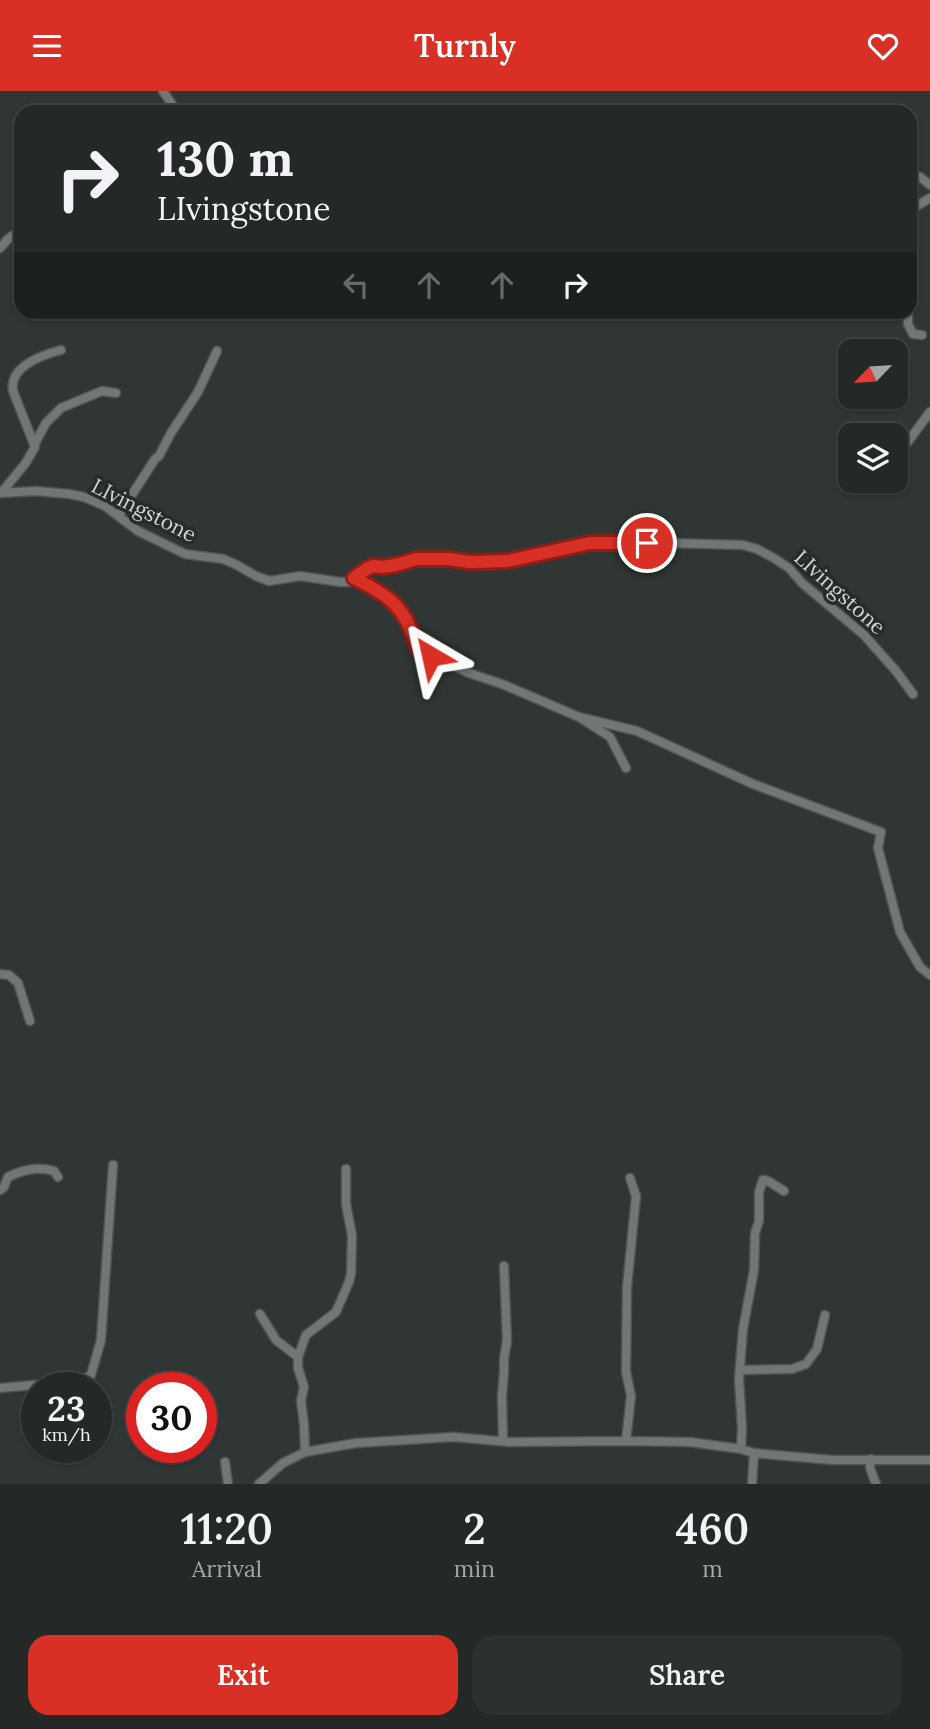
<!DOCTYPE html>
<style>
:root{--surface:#242826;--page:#2c302e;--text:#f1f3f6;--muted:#a3a6a7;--line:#414443;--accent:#d93025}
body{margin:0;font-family:Lora,serif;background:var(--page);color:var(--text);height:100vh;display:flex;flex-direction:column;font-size:26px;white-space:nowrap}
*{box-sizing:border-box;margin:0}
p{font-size:23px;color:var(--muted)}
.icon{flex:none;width:38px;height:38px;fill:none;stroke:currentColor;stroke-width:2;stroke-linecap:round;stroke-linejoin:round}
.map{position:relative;height:1393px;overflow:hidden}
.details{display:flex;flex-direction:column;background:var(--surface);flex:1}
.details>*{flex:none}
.banner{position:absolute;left:14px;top:14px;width:903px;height:214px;border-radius:21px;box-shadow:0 2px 5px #0004,0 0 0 2px var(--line);background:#242826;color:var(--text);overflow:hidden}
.needle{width:46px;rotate:245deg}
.controls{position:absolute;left:838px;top:248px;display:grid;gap:14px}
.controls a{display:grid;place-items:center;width:70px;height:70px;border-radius:14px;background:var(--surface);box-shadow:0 2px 5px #0004,0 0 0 2px var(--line);font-size:35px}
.speed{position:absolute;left:21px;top:1281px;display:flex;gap:14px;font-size:35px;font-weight:700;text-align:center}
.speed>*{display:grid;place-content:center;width:91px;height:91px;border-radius:50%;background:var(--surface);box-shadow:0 2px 5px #0004,0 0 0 2px var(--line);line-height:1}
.speed small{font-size:18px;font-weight:400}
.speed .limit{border:10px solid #d22;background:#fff;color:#111}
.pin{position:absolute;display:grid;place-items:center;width:60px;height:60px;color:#fff;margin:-30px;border:4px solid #fff;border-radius:50%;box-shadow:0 2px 7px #0007}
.me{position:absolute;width:77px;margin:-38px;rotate:324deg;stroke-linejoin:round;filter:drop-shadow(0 0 5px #0008)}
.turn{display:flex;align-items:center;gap:24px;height:147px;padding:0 28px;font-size:32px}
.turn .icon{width:91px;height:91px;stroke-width:2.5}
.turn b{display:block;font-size:49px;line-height:60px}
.lanes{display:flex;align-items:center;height:66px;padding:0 28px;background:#0003;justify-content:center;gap:35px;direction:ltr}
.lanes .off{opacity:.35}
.eta{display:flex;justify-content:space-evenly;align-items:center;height:119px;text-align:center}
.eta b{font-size:42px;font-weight:600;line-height:49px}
.cta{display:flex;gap:14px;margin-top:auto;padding:14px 28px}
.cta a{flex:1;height:80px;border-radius:21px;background:var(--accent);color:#fff;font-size:28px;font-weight:600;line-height:80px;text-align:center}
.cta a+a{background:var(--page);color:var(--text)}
header{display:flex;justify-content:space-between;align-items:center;height:91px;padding:0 28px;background:var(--accent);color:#fff;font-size:32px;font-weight:600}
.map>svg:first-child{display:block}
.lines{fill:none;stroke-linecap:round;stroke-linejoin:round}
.minor-casing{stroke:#4f5452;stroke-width:11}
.minor{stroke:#707774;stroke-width:8}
.route-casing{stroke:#8d1f18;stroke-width:18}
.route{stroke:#d93025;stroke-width:12}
.labels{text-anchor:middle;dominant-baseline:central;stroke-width:7;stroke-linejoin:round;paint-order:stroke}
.street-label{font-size:21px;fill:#cfd3d1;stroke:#262c29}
</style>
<header><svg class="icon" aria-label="menu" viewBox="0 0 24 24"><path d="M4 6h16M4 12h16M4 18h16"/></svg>Turnly<svg class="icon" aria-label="heart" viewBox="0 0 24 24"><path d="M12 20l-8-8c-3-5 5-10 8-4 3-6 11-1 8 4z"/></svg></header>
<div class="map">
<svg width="930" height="1393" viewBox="0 0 930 1393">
<rect width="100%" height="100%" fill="#303633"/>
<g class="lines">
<defs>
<path id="minor" d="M163 0 173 15
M910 83 920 86 930 94
M910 119 930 107
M0 157 8 148 21 138
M908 220V233L913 243 922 244
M35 352 46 332 61 317 102 300 116 302
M907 352 930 321
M0 402 36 400 69 403 84 406 105 415 138 440 185 463 223 468 237 474 256 485 269 490 300 485 340 491H349L368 477 374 475 383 476 396 474 416 468 435 467 470 471 508 470 590 452 629 451 743 454 757 458 772 466 789 477 802 492 864 544 896 580 913 603
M1 402 25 373 35 356 13 300C9 275 42 264 61 259
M119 424 155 368 159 365 171 342 198 301 217 260
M354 487C373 497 395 508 406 528 412 537 414 549 419 559L469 582 502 593 579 626 610 646 626 677
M579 626 637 640 753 693 881 741 878 757 900 841 920 876 930 884
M0 883 9 884 18 892 30 930
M0 1099 4 1096 8 1086C23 1079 37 1075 54 1080L58 1086
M260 1223 276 1249 298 1266
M740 1279 792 1278 806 1273 817 1258 825 1224
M0 1297 80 1290 91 1284 101 1249 113 1074
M503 1350 502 1304 504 1281V1267L507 1250 504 1175
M626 1350 631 1305 626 1281 627 1196 636 1105 630 1087
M741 1358 742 1337 739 1288 743 1238 754 1179 755 1142 759 1130V1101L763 1089 768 1090 784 1100
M305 1361 304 1333 301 1310 304 1296 298 1277V1266L306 1244 336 1221 349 1191 351 1183 352 1145 346 1113V1078
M871 1368 870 1377 876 1393
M225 1371 228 1393
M259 1393 283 1372 305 1361 356 1352 454 1346 510 1351 626 1350 690 1351 741 1358 754 1362 786 1365 833 1369H930
M752 1393 754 1362"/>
</defs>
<!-- minor casing -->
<use href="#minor" class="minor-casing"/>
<!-- minor -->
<use href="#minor" class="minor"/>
</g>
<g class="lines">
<defs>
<path id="route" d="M431 565 419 559 417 555C405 516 390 505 354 487L368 477 374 475 383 476 396 474 416 468H448L470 471 508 470 590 452H647"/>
</defs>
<!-- route casing -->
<use href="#route" class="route-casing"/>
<!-- route -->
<use href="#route" class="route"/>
</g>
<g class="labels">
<!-- street labels -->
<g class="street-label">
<text transform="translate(144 419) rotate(27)">LIvingstone</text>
<text transform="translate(840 501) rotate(42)">LIvingstone</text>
</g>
</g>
</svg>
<div class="controls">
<a><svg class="needle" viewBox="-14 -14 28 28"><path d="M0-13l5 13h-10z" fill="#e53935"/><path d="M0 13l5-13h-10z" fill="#a3a6a7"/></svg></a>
<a><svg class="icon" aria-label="layers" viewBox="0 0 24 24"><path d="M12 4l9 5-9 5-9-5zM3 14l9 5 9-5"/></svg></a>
</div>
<div class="speed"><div>23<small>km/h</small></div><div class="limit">30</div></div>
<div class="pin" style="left:647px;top:452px;background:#d93025"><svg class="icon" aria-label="arrive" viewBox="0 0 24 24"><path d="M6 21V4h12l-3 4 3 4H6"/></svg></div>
<svg class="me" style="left:431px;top:565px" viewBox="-20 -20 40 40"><path d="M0-17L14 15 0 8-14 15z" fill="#d93025" stroke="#fff" stroke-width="4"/></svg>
<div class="banner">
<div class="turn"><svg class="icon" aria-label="right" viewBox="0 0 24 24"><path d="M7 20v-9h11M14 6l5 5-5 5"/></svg><div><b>130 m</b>LIvingstone</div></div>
<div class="lanes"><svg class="icon off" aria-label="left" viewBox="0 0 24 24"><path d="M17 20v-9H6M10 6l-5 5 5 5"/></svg><svg class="icon off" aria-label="ahead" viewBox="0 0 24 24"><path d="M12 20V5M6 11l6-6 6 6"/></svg><svg class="icon off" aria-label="ahead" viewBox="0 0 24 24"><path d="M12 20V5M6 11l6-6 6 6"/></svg><svg class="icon" aria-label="right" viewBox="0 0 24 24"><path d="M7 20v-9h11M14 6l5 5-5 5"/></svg></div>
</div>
</div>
<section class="details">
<div class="eta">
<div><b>11:20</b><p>Arrival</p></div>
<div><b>2</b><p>min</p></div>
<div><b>460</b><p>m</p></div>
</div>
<div class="cta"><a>Exit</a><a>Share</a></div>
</section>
